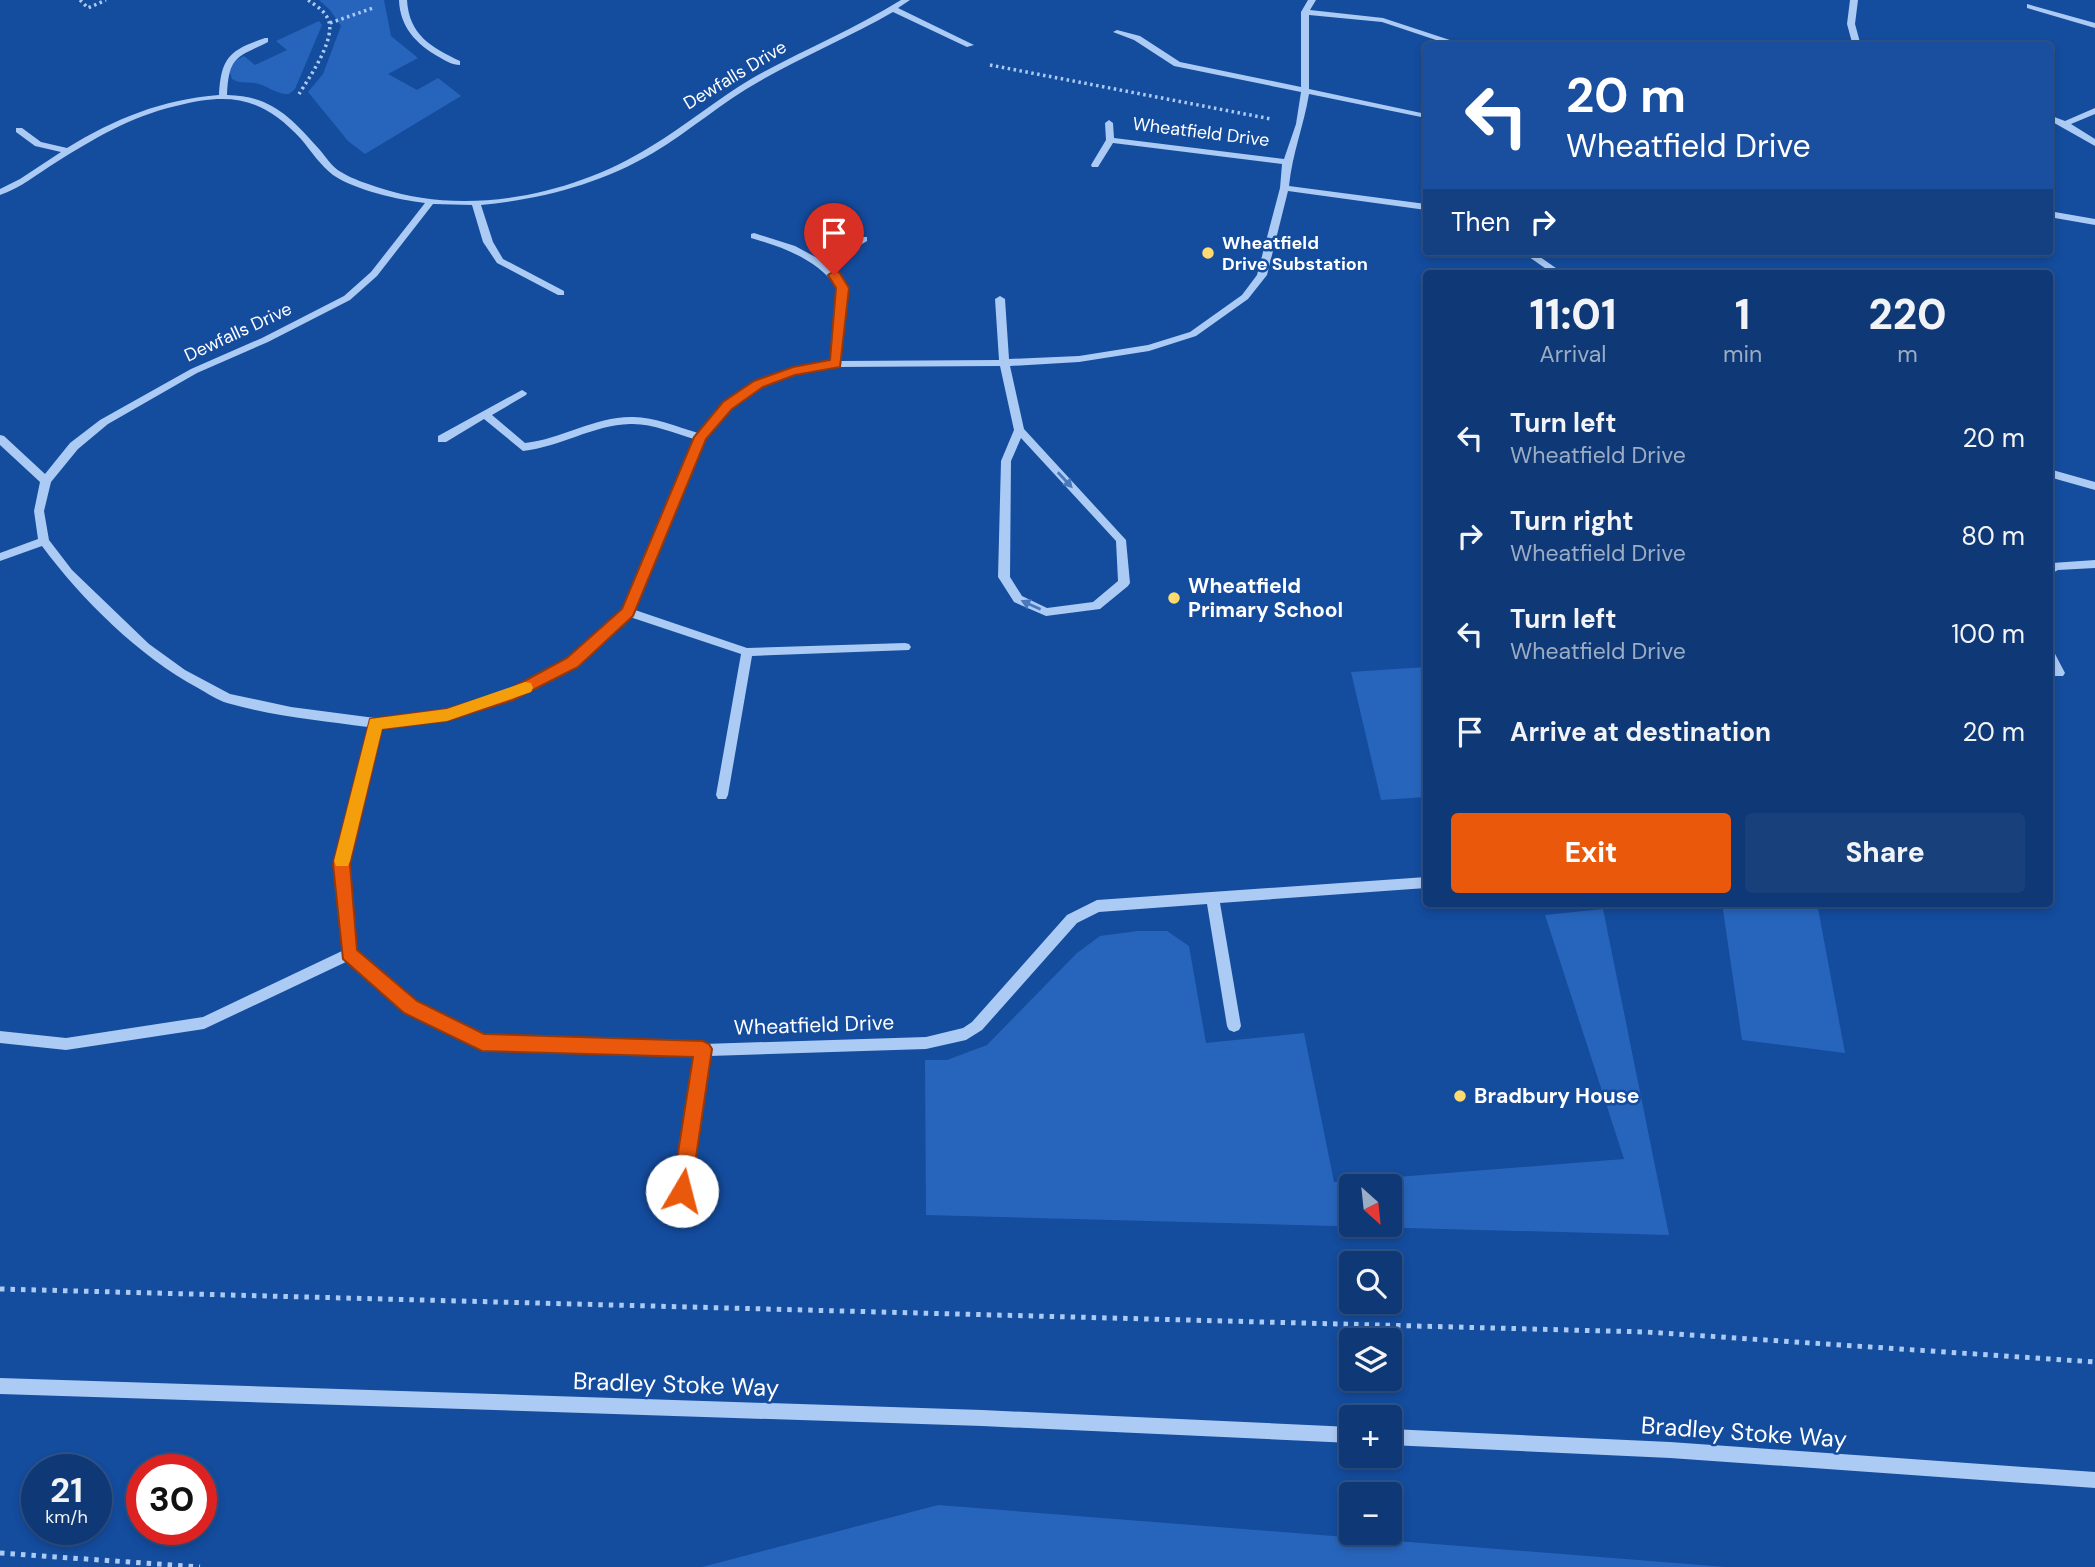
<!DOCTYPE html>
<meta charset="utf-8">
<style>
:root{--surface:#0f3976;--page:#18407b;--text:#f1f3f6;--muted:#9bacc5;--line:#2f5388;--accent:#ea580c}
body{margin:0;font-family:"DM Sans",sans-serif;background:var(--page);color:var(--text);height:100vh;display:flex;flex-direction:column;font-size:26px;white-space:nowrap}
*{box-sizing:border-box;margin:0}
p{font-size:23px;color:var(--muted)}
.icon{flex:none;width:38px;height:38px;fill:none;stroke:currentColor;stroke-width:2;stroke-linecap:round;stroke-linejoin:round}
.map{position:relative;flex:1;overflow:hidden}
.sheet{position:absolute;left:1423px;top:270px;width:630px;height:637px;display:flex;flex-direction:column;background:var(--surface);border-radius:7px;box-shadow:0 4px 10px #0003,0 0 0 2px var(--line)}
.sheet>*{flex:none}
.hud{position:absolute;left:1423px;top:42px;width:630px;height:214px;border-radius:7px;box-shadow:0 4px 10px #0003,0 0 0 2px var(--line);background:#1a4fa0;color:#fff;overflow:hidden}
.needle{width:46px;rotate:153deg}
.buttons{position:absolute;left:1339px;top:1174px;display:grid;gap:14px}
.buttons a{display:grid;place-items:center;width:63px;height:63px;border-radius:7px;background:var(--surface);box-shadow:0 4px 10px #0003,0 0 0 2px var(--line);font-size:35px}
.speed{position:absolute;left:21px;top:1454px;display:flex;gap:14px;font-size:35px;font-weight:700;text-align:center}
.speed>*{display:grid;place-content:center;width:91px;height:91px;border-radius:50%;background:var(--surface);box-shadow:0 4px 10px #0003,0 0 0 2px var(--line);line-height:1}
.speed small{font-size:18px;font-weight:400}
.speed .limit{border:10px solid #d22;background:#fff;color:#111}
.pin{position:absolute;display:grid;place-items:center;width:60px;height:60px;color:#fff;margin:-72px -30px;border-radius:50% 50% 50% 0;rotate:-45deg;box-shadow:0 0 7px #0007}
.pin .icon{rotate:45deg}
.me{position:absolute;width:77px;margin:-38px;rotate:8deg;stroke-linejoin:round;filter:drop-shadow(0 0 5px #0008)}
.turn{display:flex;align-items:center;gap:24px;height:147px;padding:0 28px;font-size:32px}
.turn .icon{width:91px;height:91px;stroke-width:2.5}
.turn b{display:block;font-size:49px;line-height:60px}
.then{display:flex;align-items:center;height:66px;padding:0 28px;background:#0003;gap:14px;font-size:26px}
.eta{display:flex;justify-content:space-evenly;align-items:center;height:119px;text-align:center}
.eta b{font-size:42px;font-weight:800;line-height:49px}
.primary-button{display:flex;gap:14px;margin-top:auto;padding:14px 28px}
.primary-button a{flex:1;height:80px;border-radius:7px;background:var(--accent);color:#fff;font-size:28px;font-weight:800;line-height:80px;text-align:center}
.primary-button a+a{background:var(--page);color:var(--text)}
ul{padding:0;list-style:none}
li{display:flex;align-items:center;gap:21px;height:98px;padding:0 28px}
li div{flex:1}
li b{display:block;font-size:26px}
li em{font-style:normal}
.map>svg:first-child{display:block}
.green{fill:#2765bc;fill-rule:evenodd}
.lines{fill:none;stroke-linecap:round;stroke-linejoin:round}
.path-far1{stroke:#abcaf4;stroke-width:3.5;stroke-dasharray:2.5 3.5;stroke-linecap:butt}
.path{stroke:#abcaf4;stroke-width:5;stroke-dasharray:4.5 6;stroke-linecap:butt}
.minor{fill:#abcaf4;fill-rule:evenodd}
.oneway{fill:#4978bc}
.route{fill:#ea580c;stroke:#983908;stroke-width:2}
.slow{fill:#f59e0b}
.poi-dot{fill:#ffda6e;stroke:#144c9e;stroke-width:2.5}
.labels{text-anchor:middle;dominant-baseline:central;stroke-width:5;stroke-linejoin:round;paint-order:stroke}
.far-street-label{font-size:18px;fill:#fff;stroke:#144c9e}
.far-poi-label{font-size:18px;font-weight:bold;fill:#fff;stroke:#144c9e;text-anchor:start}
.poi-label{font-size:21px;font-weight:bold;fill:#fff;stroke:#144c9e;text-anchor:start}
.street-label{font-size:21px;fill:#fff;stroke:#144c9e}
.near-street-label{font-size:24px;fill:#fff;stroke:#144c9e}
</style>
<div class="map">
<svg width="2095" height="1567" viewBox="0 0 2095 1567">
<rect width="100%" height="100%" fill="#144c9e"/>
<!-- green -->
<path class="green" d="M319 0H384L391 36 418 58 388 74 417 90 438 78 461 96 365 154 348 141 308 92 323 74 341 26 330 10Z
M319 21 322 25 295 89 289 94C276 95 267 85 255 83 247 82 240 84 232 79L229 70 234 61 244 56 255 65 287 50 276 41Z
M1426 667V797L1381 800 1351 672Z
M1722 903H1817L1845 1053 1742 1040Z
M1603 909 1669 1235 926 1215 925 1060H947L987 1045 1077 953 1100 936 1138 931H1167L1189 946 1206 1043 1304 1033 1334 1182 1624 1159 1545 915ZM1351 1186H1390V1225H1351Z
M938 1505 1726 1567H702Z"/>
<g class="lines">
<!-- path-far1 -->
<path class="path-far1" d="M80 0 88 8 106 0
M330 23 373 8
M990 65 1271 119
M299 94C309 78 337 38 328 19 324 10 315 5 308 0"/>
<!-- path -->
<path class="path" d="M0 1289 1646 1332 2095 1362
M0 1553 200 1567"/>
<!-- minor -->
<path class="minor" d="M399 0H407C409 35 431 47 460 61V65C452 65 446 61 439 57 416 44 400 27 399 0Z
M901 0H910L898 8 974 45 967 47 893 12C850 37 803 56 760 81 722 102 690 131 653 153 600 184 542 199 481 205L493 242 503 259 564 291V295H558L497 263 483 242 472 205 433 204 377 276 350 300 268 342 197 373 108 424 78 449 51 482 44 511 49 540 72 570 149 644 185 670 230 694 291 707 375 718 448 710 509 691 569 660 623 610 694 439C674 433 651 423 630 424 593 425 560 447 523 451L484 419 446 442H438V436L522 390 527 393 526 395 492 415 525 443C562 439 596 416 633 417 655 417 677 427 698 433 706 423 714 411 723 403 753 376 793 368 831 361L838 288C816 259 785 248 751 238V234L754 233 795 246 821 260 861 237H867V241L827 265 848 288 841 361 999 360 995 299 1000 296 1005 299 1009 359 1079 356 1148 345 1190 332 1242 295 1257 275 1280 188 1282 164 1113 143 1098 167H1092L1091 165 1106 140 1105 123 1109 120 1113 123 1114 138 1284 159 1296 124 1301 92 1174 66 1134 40 1113 32 1117 30 1140 36 1180 62 1301 87V12L1308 0H1316L1310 10 1383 18 1468 46H1454L1382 22 1309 15V89L1426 114V118L1309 94C1304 125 1292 154 1289 186L1426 204V210L1288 191 1267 275 1248 299 1196 336 1149 351 1079 362 1010 366 1024 429 1126 540 1130 583 1128 586 1100 609 1046 616 1014 602 1000 580 998 577 1001 461 1014 430 1000 366 836 367 795 374 762 386 731 407 705 438 635 610 747 648 905 643 909 644 911 647 909 650 752 656 728 795 726 799H718L716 795 741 654 630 617 577 666 517 697 448 720 380 727 347 864 355 951 415 1003 483 1036 703 1044 926 1037 963 1028 972 1022 1067 915 1097 900 1426 877V888L1220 903 1241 1026 1239 1030 1234 1032 1229 1030 1227 1026 1207 904 1099 912 1077 923 982 1030 966 1040 926 1049 709 1056 689 1191 687 1196 682 1198 677 1196 675 1191 695 1056 482 1048 405 1011 348 961 204 1029 66 1050 0 1043V1031L66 1038 203 1017 342 951 335 864 368 727C321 721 272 716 227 703 217 700 207 693 198 688 139 656 82 600 42 546L0 561V553L38 539 34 511 40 482 0 445V435L4 436 45 474 70 443 100 420 191 369 262 338 344 296 371 272 425 203C399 200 355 190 333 175 321 166 311 151 301 139 263 97 230 92 176 106 132 116 93 139 55 163 37 174 21 188 0 195V189L20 179 61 152 35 146 16 132V128H22L41 142 67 148C114 119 163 99 219 95 221 57 230 50 265 38H268V42C236 58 229 56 227 95 272 96 291 118 319 149 326 157 332 167 341 172 352 179 368 184 380 188 467 217 573 195 650 147 685 126 716 100 751 79 800 51 853 30 901 0ZM1021 438 1116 541 1118 581 1093 602 1047 608 1022 596 1010 577 1011 461Z
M1850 0H1858L1855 24 1861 46H1853L1847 24Z
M2027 4 2095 23V28L2027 8Z
M2095 108V114L2071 124 2095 139V146L2049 120V115L2065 121Z
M2049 211 2095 219V225L2049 217Z
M1522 252H1533L1563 273H1552Z
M2049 469 2095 482V490L2049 477Z
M2095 560V568L2058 570 2049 575V565L2052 563Z
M2049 649 2053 650 2065 673 2063 676H2055C2050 666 2049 660 2049 649Z
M0 1378 982 1410 1351 1427V1443L982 1426 0 1394Z
M1390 1429 1670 1442 2095 1472V1488L1670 1458 1390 1445Z"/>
</g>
<!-- one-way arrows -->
<defs><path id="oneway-solid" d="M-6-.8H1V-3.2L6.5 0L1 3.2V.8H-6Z" transform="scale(1.75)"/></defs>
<g class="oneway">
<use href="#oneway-solid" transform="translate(1065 480) rotate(47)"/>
<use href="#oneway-solid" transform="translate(1031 605) rotate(-156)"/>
</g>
<!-- route -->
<path class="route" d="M834 271 839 272 849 288 840 367 795 375 763 387 732 409 706 439 633 616 578 667 513 700 447 721 382 729 350 864 357 950 417 1001 484 1034 703 1041 709 1044 712 1049 691 1191 688 1197 682 1200 675 1197 672 1191 693 1057 482 1051 404 1013 343 959 333 864 370 719 447 709 508 690 567 658 622 609 694 437 723 402 754 381 793 367 830 360 836 288 828 275Z"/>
<!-- slow -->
<path class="slow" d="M525 682 531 683 533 688 531 692 447 721 382 729 350 861 348 866H336L334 861 370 719 447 709Z"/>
<!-- markers -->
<g class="poi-dot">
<circle cx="1208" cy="253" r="7"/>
<circle cx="1174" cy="598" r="7"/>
<circle cx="1460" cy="1096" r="7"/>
</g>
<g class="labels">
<!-- far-street labels -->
<g class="far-street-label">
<text transform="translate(735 75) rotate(-31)">Dewfalls Drive</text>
<text transform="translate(1201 132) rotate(7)">Wheatfield Drive</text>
<text transform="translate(238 332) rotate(-25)">Dewfalls Drive</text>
</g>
<!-- far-poi labels -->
<g class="far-poi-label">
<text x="1222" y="243">Wheatfield<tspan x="1222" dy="21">Drive Substation</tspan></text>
</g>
<!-- poi labels -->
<g class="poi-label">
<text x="1188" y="586">Wheatfield<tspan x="1188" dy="24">Primary School</tspan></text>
<text x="1474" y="1096">Bradbury House</text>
</g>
<!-- street labels -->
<g class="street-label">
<text transform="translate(814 1025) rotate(-2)">Wheatfield Drive</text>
</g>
<!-- near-street labels -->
<g class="near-street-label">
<text transform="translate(676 1384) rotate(2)">Bradley Stoke Way</text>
<text transform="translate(1744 1432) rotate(4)">Bradley Stoke Way</text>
</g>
</g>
</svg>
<div class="buttons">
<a><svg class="needle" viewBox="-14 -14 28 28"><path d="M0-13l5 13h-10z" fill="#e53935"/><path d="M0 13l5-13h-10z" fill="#9bacc5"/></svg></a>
<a><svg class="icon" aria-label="search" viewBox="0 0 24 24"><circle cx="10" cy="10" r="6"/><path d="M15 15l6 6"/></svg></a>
<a><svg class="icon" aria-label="layers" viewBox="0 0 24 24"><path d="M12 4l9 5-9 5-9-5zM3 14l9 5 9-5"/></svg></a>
<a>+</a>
<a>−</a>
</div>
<div class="speed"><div>21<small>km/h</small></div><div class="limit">30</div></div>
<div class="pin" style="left:834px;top:275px;background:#d93025"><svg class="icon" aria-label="arrive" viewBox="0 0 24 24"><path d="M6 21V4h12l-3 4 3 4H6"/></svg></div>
<svg class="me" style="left:682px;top:1191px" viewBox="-20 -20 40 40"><circle r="19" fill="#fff"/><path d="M0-13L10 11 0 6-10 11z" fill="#ea580c"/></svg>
<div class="hud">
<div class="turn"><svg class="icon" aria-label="left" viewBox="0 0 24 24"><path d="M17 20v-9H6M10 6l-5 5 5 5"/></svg><div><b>20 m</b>Wheatfield Drive</div></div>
<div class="then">Then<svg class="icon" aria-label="right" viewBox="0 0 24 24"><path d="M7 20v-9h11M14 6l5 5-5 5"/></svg></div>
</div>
<section class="sheet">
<div class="eta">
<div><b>11:01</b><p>Arrival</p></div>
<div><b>1</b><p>min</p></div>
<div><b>220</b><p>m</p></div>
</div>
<ul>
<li><svg class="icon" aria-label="left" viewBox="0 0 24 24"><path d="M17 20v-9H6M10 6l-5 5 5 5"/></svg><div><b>Turn left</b><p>Wheatfield Drive</p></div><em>20 m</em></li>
<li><svg class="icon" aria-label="right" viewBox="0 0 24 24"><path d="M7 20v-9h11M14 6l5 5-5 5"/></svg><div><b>Turn right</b><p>Wheatfield Drive</p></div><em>80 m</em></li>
<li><svg class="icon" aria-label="left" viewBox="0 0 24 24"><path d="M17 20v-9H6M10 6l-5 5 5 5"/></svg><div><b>Turn left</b><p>Wheatfield Drive</p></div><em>100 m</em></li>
<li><svg class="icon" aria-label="arrive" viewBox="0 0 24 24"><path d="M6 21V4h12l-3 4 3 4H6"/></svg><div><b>Arrive at destination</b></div><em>20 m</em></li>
</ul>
<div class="primary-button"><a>Exit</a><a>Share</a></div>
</section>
</div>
